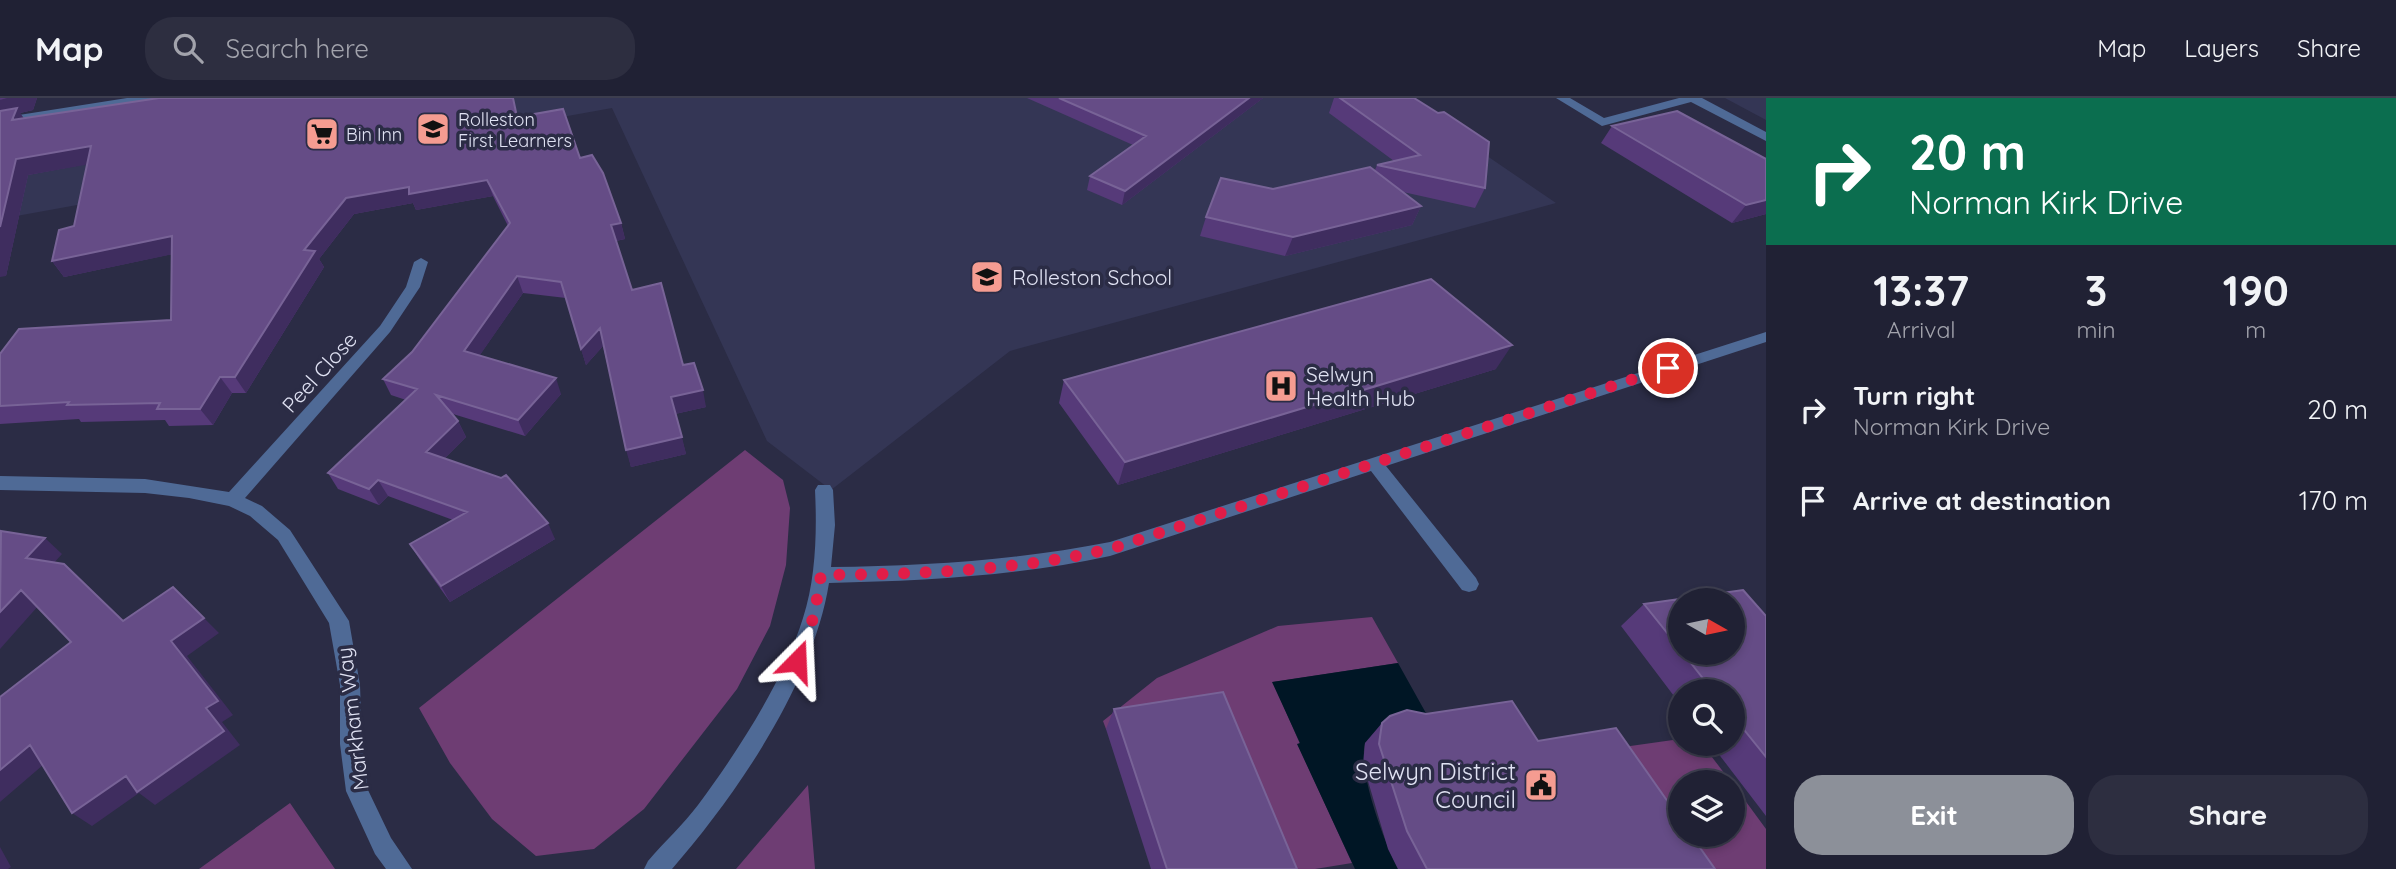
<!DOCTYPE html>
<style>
:root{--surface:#202134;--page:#2d2e40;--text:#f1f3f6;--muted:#a2a3ac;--line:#3d3e4f;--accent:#8c9099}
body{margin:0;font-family:Quicksand,sans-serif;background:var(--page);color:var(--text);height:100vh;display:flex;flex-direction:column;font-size:26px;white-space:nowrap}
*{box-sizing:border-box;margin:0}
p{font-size:23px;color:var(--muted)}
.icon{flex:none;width:38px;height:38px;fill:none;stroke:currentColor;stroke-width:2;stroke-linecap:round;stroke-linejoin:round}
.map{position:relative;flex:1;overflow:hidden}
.side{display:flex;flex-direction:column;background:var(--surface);width:630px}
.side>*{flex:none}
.banner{background:#0b6e4f;color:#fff;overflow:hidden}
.needle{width:46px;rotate:99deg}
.tools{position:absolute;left:1668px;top:490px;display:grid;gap:14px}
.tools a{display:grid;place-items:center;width:77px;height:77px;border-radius:50%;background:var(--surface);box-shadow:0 4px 10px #0003,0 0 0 2px var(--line);font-size:35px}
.pin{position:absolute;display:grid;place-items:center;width:60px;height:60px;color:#fff;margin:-30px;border:4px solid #fff;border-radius:50%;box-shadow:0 2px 7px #0007}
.me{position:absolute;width:77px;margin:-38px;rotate:21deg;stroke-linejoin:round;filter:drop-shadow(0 0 5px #0008)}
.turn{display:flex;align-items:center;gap:24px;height:147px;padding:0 28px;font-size:32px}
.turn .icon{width:91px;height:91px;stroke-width:2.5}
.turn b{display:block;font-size:49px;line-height:60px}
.eta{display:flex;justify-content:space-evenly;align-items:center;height:119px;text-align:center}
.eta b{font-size:42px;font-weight:800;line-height:49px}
.primary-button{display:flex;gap:14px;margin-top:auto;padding:14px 28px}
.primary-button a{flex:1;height:80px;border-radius:28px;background:var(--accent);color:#fff;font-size:28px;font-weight:800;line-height:80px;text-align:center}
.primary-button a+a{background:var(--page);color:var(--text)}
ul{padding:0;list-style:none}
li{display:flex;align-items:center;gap:21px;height:91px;padding:0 28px}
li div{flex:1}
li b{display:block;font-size:26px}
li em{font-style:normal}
header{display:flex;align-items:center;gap:42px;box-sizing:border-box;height:98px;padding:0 35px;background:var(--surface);border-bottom:2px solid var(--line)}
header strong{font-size:33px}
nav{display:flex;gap:38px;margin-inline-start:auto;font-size:24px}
.search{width:490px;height:63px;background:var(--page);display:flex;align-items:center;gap:18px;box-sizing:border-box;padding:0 24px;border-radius:28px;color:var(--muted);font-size:26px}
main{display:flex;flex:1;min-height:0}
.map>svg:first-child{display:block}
.built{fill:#343655}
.green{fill:#6e3d73}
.water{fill:#001625}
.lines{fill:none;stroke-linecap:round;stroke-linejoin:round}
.minor{fill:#4f6a96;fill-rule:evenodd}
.wall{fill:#563a79;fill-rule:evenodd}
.shaded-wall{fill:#3f2d5f}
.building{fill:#654c86;stroke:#786397;stroke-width:2}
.route{stroke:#e11d48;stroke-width:12;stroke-dasharray:0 21.6}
.labels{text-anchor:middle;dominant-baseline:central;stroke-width:7;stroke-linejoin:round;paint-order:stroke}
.far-poi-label{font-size:18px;fill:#e0e2f3;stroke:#2b2c45;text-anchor:start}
.poi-label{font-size:21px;fill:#e0e2f3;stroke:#2b2c45;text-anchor:start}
.street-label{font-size:21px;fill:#e0e2f3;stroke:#2b2c45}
.near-poi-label{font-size:24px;fill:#e0e2f3;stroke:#2b2c45;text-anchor:end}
</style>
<header>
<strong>Map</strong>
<div class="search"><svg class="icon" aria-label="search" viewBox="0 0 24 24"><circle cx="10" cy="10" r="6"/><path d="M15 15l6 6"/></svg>Search here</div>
<nav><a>Map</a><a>Layers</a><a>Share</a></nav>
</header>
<main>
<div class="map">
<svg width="1766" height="771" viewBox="0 0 1766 771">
<rect width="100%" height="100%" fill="#2b2c45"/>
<!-- built -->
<path class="built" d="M252 0H1402L1556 105 1010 253 831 392 767 343 612 10 0 121V42Z
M1725 0H1766V22Z"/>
<!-- green -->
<path class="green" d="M745 352 783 382 790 410 786 467 770 528 737 591 644 711 594 751 536 758 492 721 450 665 419 610Z
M1372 519 1398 565 1273 584 1300 646 1298 647 1352 765 1315 771H1275L1106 631 1103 623 1157 580 1278 528Z
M1680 641V646H1702L1731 684H1680V737H1732L1733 686 1766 731V771H1681L1602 652Z
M808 687 815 771H736Z
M290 705 335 771H199Z"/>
<!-- water -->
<path class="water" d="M1398 565 1475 703 1374 638 1365 645C1358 675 1384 743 1398 771H1355L1297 646 1300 645 1272 584Z"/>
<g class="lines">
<!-- minor -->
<path class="minor" d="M127 0H154L148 3 0 28V20Z
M1556 0H1570L1604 20 1679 0H1702L1766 34V43L1691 4 1602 28Z
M421 160 428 164 420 189 390 234 245 400 262 408 290 432 349 523 360 587 362 646 368 692 391 740 412 771H386L375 756 346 693 340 646V587L329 525 278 442 250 418 229 408 189 400 145 395 0 392V378L145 381 229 394 380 228 406 189 414 164Z
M1766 234V244L1386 368 1476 480 1479 486 1476 492 1469 494 1462 492 1371 373 1110 458C1017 478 924 483 829 485 813 585 738 695 672 771H644L648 763C664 744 683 727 698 707 738 653 783 584 803 520 816 480 817 433 815 392L818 387H830L833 392 835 427 831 469C925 468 1018 462 1110 444Z"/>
</g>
<!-- wall -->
<path class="wall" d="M0 0H37L33 12 20 15 24 21 518 19 580 60 621 125 625 141 616 143 632 192 683 267 706 309 675 316 686 356 631 369 603 248 586 267 566 200 523 195 479 258 561 296 525 338 453 316 458 323 466 339 445 360 555 441 450 504 420 462 410 446 453 422 388 398 379 407 338 391 328 375 406 302 391 297 383 281 412 254 508 128 493 98 416 112 413 105 354 116 319 161 324 169 246 295H232L213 327 169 328 165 322 81 324 79 321 0 326V256L171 222 172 156 64 179 52 163 74 128 87 66 28 77 6 178Z
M1027 0H1263L1122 107 1087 92 1090 78 1133 47Z
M1334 0H1414L1485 90 1475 110 1403 94 1421 108 1412 127 1285 158 1200 138 1206 119 1273 91 1375 72 1377 67 1394 63 1329 15Z
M1612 28 1766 116 1732 125 1601 45Z
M1496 271 1118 387 1059 305 1064 282Z
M1743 492 1766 518V718L1711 646H1732V593H1680V606L1621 528 1644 506ZM1680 502H1732V555H1680Z
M1114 611 1297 771H1151L1106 631Z
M1382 625 1538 643 1715 771H1398L1388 751 1363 666 1365 645Z"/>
<!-- shaded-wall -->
<path class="shaded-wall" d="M7 0H37L33 12 20 15 28 26 0 19V2Z
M1249 0H1263L1122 107 1125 93Z
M91 48 102 64 28 77 6 178 0 179V129L16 61Z
M487 82 493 98 416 112 413 105 354 116 319 161 324 169 246 295 235 279 304 152 346 100 409 89Z
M1766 102V116L1732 125 1746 107Z
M1421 108 1412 127 1285 158 1293 139Z
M621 125 625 141 615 143 611 127Z
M172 138 183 154 64 179 52 163Z
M517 178 523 195 471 270 464 253Z
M600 230 604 247 586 267 581 251Z
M1512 247 1496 271 1118 387 1125 364Z
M220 279 232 295 213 327 200 311Z
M556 280 561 296 525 338 518 322Z
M703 292 706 309 675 316 671 299Z
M458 323 466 339 435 370 426 354Z
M682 339 686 356 631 369 626 352Z
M378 382 388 398 379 407 369 391Z
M548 425 555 441 450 504 441 488Z
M45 440 62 456 44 476 26 460Z
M21 492 39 507 0 551V514Z
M204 520 219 535 187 558 233 617 222 624 240 647 155 707 139 695 92 728 72 715 206 610 171 543Z
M30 647 50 661 0 704V672Z
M0 749 11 769 8 771H0Z"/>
<!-- building -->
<path class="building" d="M159 0H513L517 19 563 11 580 60 592 57 603 75 621 125 611 127 632 192 661 185 683 267 694 265 703 292 671 299 682 339 626 352 600 230 581 251 561 184 517 178 464 253 556 280 518 322 436 297 458 323 426 354 501 380 506 377 548 425 441 488 410 446 467 414 378 382 369 391 328 375 417 291 383 281 412 254 510 125 487 82 409 96V89L346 100 304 152 315 153 235 279H220L200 311H157L160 305 67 307 69 304 0 308V256L19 231 171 222 172 138 52 163 59 132 74 128 91 48 16 61 0 129V13L17 10 12 22Z
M1059 0H1249L1125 93 1090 78 1146 38Z
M1340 0H1414L1438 15 1444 14 1489 44 1485 90 1377 67 1420 57Z
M1677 13 1766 61V102L1746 107 1612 28Z
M1370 69 1421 108 1293 139 1206 119 1221 80 1273 91Z
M1431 181 1512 247 1125 364 1064 282Z
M1 433 45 440 26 460 64 466 123 523 173 489 204 520 171 543 218 603 206 610 224 633 137 694 126 678 72 715 30 647 0 672V599L71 544 21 492 0 514Z
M1743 492 1766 518V659L1732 617V593H1713L1683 555H1732V502H1680V551L1644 506Z
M1223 594 1297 771H1167L1114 611Z
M1512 603 1538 643 1616 630 1680 721V737H1691L1715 771H1427L1407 733 1379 646 1382 625 1390 618 1407 612 1426 616Z"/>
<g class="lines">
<!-- route -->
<path class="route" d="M797 563 814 518 821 477C919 476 1014 473 1110 451L1668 270"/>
</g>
<!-- icons -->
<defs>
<symbol id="school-square" viewBox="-11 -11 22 22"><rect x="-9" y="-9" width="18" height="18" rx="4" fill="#f59c91" stroke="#2b2c45"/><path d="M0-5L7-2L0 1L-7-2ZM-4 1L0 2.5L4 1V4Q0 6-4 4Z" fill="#111"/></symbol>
<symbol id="supermarket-square" viewBox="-11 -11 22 22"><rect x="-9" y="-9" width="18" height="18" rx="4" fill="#f59c91" stroke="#2b2c45"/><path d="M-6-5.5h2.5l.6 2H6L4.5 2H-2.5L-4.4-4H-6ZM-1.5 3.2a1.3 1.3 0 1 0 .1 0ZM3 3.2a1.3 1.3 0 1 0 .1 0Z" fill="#111"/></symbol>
<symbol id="hospital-square" viewBox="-11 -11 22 22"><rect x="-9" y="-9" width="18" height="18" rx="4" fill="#f59c91" stroke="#2b2c45"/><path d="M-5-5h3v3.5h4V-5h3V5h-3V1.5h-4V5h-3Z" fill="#111"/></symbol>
<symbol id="civic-square" viewBox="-11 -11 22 22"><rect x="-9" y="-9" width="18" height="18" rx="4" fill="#f59c91" stroke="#2b2c45"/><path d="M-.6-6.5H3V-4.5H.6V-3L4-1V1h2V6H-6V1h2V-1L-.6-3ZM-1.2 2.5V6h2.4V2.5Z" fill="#111"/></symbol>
</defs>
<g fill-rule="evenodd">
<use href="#school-square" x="414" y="12" width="38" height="38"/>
<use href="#supermarket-square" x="303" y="17" width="38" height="38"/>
<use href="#school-square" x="968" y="160" width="38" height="38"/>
<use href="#hospital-square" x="1262" y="269" width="38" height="38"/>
<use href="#civic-square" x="1522" y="668" width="38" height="38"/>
</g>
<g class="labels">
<!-- far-poi labels -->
<g class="far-poi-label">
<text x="458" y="21">Rolleston<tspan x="458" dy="21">First Learners</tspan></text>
<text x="346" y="36">Bin Inn</text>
</g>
<!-- poi labels -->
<g class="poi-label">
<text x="1012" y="179">Rolleston School</text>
<text x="1306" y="276">Selwyn<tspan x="1306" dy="24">Health Hub</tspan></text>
</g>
<!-- street labels -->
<g class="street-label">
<text transform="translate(319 274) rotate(-48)">Peel Close</text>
<text transform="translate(352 621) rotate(-97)">Markham Way</text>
</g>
<!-- near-poi labels -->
<g class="near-poi-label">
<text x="1516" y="673">Selwyn District<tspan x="1516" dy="28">Council</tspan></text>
</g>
</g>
</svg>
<div class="tools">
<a><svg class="needle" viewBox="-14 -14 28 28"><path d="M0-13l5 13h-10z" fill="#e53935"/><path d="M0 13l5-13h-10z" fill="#a2a3ac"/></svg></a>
<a><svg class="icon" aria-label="search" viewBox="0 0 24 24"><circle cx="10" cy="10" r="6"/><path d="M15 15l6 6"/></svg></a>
<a><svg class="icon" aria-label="layers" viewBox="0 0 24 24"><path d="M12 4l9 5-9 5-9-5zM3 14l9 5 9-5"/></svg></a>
</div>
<div class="pin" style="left:1668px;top:270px;background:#d93025"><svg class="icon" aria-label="arrive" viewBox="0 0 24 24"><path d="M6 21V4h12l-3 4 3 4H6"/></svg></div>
<svg class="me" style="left:797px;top:563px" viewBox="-20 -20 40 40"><path d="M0-17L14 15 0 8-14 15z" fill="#e11d48" stroke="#fff" stroke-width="4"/></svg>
</div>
<section class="side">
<div class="banner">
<div class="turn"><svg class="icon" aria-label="right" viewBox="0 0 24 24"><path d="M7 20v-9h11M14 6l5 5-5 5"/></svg><div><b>20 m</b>Norman Kirk Drive</div></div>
</div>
<div class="eta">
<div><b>13:37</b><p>Arrival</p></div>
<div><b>3</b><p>min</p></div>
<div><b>190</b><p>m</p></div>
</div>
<ul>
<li><svg class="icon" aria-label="right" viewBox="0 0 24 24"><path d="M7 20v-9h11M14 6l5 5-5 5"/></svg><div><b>Turn right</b><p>Norman Kirk Drive</p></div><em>20 m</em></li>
<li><svg class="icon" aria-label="arrive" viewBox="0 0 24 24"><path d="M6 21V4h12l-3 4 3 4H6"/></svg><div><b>Arrive at destination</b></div><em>170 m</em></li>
</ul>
<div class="primary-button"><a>Exit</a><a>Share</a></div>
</section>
</main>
